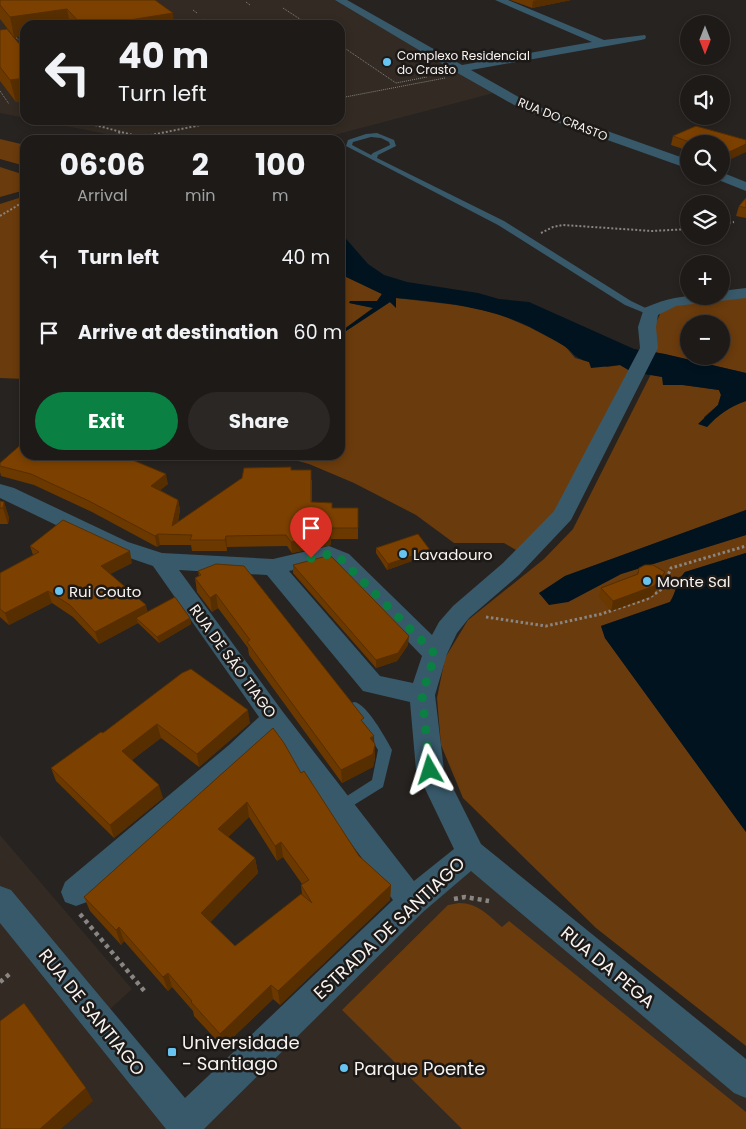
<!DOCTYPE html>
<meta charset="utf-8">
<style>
:root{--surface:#1d1a18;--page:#2a2725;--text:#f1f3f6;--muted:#a0a1a2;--line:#3b3837;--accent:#0b8043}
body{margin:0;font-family:Poppins,sans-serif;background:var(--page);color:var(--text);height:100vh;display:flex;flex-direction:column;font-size:19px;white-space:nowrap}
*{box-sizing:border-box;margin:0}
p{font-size:16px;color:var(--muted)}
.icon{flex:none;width:28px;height:28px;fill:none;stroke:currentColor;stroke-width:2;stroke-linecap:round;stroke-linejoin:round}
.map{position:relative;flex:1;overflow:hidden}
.details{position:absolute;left:20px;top:135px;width:325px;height:325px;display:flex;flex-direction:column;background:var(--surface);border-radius:15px;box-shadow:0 2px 8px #0003,0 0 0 1px var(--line)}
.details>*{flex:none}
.hud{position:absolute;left:20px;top:20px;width:325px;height:105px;border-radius:15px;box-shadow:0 2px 8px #0003,0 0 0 1px var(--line);background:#1d1a18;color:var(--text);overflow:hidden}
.needle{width:32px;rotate:180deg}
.buttons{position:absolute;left:680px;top:15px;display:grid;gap:10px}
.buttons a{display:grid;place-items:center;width:50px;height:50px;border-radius:50%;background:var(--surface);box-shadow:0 2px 8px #0003,0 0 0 1px var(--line);font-size:25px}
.pin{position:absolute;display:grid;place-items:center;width:42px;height:42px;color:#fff;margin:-51px -21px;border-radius:50% 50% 50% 0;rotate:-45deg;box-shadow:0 0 5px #0007}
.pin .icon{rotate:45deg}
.me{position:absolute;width:55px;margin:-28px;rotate:354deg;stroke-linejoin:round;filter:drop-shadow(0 0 4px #0008)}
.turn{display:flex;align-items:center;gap:18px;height:105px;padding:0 15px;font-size:22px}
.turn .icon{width:65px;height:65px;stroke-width:2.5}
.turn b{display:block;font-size:35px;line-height:42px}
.eta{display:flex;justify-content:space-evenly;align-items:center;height:85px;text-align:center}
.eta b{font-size:30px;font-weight:700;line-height:35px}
.cta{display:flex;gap:10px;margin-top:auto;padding:10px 15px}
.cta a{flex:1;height:58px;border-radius:30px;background:var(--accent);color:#fff;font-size:20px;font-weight:700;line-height:58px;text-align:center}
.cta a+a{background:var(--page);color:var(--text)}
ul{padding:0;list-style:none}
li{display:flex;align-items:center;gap:15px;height:75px;padding:0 15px}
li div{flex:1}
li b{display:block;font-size:19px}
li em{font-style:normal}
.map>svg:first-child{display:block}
.built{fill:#322a23}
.green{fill:#6a3b0c;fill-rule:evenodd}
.water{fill:#00131f}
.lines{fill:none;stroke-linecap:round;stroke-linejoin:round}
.path-far3{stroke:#888582;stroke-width:1;stroke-dasharray:1 1;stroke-linecap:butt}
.path-far2{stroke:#888582;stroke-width:2;stroke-dasharray:2 2;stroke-linecap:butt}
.path-far1{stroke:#888582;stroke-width:3;stroke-dasharray:2.5 2.5;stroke-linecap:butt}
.path{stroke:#888582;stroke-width:4.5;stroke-dasharray:4 4;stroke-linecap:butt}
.lane{fill:#38596a;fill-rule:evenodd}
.street{fill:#38596a;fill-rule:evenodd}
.wall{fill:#6b3800;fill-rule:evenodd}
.shaded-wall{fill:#572e00}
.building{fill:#7c4100;stroke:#572e00;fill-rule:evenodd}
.route{stroke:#0b8043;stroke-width:9;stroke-dasharray:0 16.2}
.poi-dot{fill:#67c4f0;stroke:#1d1917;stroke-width:2}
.labels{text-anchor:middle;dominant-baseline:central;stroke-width:5;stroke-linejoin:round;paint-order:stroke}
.far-poi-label{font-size:12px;fill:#f6f3f1;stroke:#1d1917;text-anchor:start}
.far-street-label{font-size:12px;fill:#f6f3f1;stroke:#1d1917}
.poi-label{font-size:15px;fill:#f6f3f1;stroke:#1d1917;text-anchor:start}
.street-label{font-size:15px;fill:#f6f3f1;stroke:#1d1917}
.near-street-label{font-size:18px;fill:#f6f3f1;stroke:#1d1917}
.near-poi-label{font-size:18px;fill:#f6f3f1;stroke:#1d1917;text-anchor:start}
</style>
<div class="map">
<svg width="746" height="1129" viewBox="0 0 746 1129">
<rect width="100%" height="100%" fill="#272320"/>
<!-- built -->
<path class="built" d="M0 0H337L494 93 323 138 289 140H136L36 120H340V25H25V118L0 113Z
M0 835 132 989 108 1011 184 1123 471 853 746 1081V1129H0Z"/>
<!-- green -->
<path class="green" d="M0 139 25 145V166L0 159Z
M0 167 25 175V190L0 197Z
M25 196V379L0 378V204Z
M340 274 382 294 377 301 350 303 374 308 340 333Z
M746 296V373L655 352V325L662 310 685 303ZM689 324H721V356H689Z
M396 298 465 306 499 314 529 327 565 346 575 358 607 367 620 365 632 372 560 511 521 553 504 543H454L416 515 354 483 309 464 276 455H340V337L343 333 390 302 396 307Z
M651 374 663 377V385H683L719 390 721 395 718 405 704 417 707 427C719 414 729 407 746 401V510L565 576 539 594 568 602 621 574 746 535V553L685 572C676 581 677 591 670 602L601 626 605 638 746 832V1046L596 928 463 798 441 745 437 698 445 658 468 620 544 559 573 529Z
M459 903C478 903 488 915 502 927L509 921 746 1112V1129H462L342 1010 448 905Z"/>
<!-- water -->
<path class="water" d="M340 232 368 264 384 275 407 282 478 293 499 299 529 302 634 349 665 354 746 373V401C729 407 719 414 707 427L698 424 718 405 721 395 719 390 683 385H663L662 377 632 372 620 365 591 368 589 362C572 357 576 354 564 346 554 339 541 333 530 327 489 307 442 302 396 298V308L390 302 343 333 340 337V332L373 308 349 303 350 301H377L382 294 340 274Z
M746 510V535L621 574 568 602 549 605 539 593 565 576Z
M746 553V832L605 638 601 626 670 602C677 591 676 581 685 572Z"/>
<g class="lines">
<!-- path-far3 -->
<path class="path-far3" d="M246 2 250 5
M283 8 309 25
M193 10 197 13
M204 19 212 25
M186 22 190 25
M13 35 20 41
M340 45 396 83 427 77
M0 91 9 104
M340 98 445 78
M86 120 99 126
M195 126 227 120"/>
<!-- path-far2 -->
<path class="path-far2" d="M95 125 140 137
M120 132 116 135 131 138
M135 140 141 137 201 125
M0 216 25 201
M721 224 734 222
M541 233 553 227 563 225 652 231 689 229"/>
<!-- path-far1 -->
<path class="path-far1" d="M486 617 546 626 601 614 647 599 662 589 671 568 746 546"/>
<!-- path -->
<path class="path" d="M454 899 465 897 489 901
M80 914 146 993
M0 982 12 972"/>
<!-- lane -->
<path class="lane" d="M377 133 394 140 396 146 378 155 377 158 504 221 631 301 654 312 650 315 647 314 625 305 498 225 346 146 348 140 366 134ZM371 137 381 138 389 142 390 145 373 153 371 155 352 145 353 142Z
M355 702C368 706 385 737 392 750L383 787 341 813 336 811 334 807 336 803 372 780 378 750 367 732 349 707 350 703Z"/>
<!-- street -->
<path class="street" d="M335 0H347L462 65 592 42 495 0H508L604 40 645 35 646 37 645 39 641 40 471 70 531 104 689 160V169L523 110 454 71Z
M721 172 746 182V191L716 179 714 176H721Z
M746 288V298L676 306 658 315 656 327 658 348 571 520 519 575 469 618 457 633 447 654 435 695 444 770 481 844 746 1059V1098L734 1093 471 871 423 912 204 1129H166L0 923V886L11 890 185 1098 393 900 272 737 87 902 76 906 65 902 61 892 65 882 229 745 259 717 153 566 112 552 0 498V484L14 488 128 542 162 553 273 559 329 546 349 554 432 635 439 622 453 606 503 563 554 511 640 348 638 327 644 308C677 294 687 296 721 296V291ZM327 562 333 564 422 656 413 683 380 676 289 571ZM179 570 267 575 363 691 410 702 416 770 454 849 414 881 283 712Z"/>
</g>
<!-- wall -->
<path class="wall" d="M0 0H155L174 25H25V35L14 37 0 19Z
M510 0H571L532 8Z
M0 30 25 51V101L16 102 0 81Z
M673 136 746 140 723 163H721V144H689V151L671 145Z
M746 198V218L736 216 739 206Z
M25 455H139L133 460 168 484 160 490 178 500 180 510 178 522 291 470 312 480V502L332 503V508H358V539H331V545L292 553 287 546 227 547V551H192L191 545H160L157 547 92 512 34 485 1 476 0 472V463Z
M0 501 4 502 9 518 8 524H0Z
M30 546 132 563 110 574 148 612 190 618 191 624 159 643 138 623 99 644 73 617 52 603 9 625 0 617V573L33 555Z
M376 548 429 555 387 570 376 553Z
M293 565 408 645 397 661 376 668 293 573Z
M639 568 665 572 662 582 652 596 611 611 599 597 601 588 637 574Z
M198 571 364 723 374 744 375 758 373 767 342 783 249 655 248 648 218 608 212 612 197 592 195 578 199 576Z
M191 669 250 723 199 767 161 738 132 760 163 798 114 838 56 781 51 768 103 733Z
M273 728 301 773 359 856 391 885 390 900 280 1005 273 999 223 1047 194 1016 193 1011 172 987 168 991 124 941 121 945 90 911 84 897ZM249 817 277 861 283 857 302 884 301 885 302 895 235 946 210 922 258 873 255 858 228 837Z"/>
<!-- shaded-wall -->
<path class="shaded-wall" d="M536 0H571L532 8 533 1Z
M67 9 70 25H25V35L14 37 10 17Z
M173 13 174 25H99Z
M25 78V101L16 102 10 80Z
M746 144V152L723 163 725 154Z
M123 455H139L125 466 123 456Z
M166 474 168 484 153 496 151 486Z
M178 500 180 510 175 534 172 526Z
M4 502 9 518 8 524 3 508Z
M158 534 160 545 157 547 155 536Z
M331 534V545L292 553 291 542Z
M226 536 227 547V551L225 540Z
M430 550 429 555 387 570 388 564Z
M130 551 132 563 104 577 101 566Z
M665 572 662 582 652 596 611 611 613 601Z
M48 591 52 603 9 625 5 613Z
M216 594 218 608 212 612 210 598Z
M146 605 149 617 136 618 138 623 99 644 95 632Z
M190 618 191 624 159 643 157 637Z
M409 636 408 645 397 661 376 668V660Z
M248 710 250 723 199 767 197 754Z
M157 724 161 738 126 764 122 751Z
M374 736 375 758 373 767 342 783 341 770 370 738Z
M159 785 163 798 114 838 110 825Z
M247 802 249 817 221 844 218 829Z
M281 842 283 857 277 861 275 846Z
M255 858 258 873 205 928 201 913Z
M391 885 390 900 280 1005 278 991Z
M119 927 124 941 121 945 116 930Z
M168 973 172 987 168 991 163 977Z
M271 985 273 999 223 1047 220 1034Z
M86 1088 93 1101 61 1129H40Z"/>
<!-- building -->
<path class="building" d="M0 0H155L173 13 99 25H82L67 9 10 17 0 5Z
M7 29 25 51V78L10 80 0 67V30Z
M696 126 746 140V144L725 154 721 153V144H695L673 136Z
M746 198V208L739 206Z
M25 441V455H123V456L166 474 151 486 178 500 172 526 242 478 244 468 291 467V470H311V502L332 503V508H358V528H330L331 534 291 542 286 535 226 536 225 540H190L192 535 158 534 155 536 89 501 31 474 0 466V463Z
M0 501 4 502 3 508H0Z
M63 520 130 551 101 566 146 605 95 632 70 605 48 591 5 613 0 609V573L39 552 30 546Z
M418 534 430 550 388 564 376 548Z
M327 556 332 557 409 636 398 653 376 660 293 565Z
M216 564 244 566 364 718 361 720 374 736 370 738 375 744 373 754 341 770 247 642 250 640 216 594 210 598 195 578 201 575 198 571Z
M645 565H653L665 572 654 586 613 601 601 588 638 574 639 568Z
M175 597 190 618 157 637 136 618Z
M191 669 248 710 197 754 157 724 122 751 159 785 110 825 51 768 101 732 103 733 182 673Z
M273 728 284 743 301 773 304 771 359 856 391 885 278 991 271 985 220 1034 191 1002 192 1001 168 973 163 977 119 927 116 930 84 897ZM247 802 275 846 281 842 309 880 301 885 312 903 301 894 235 946 201 913 255 858 218 829Z
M24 1003 86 1088 40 1129H0V1021Z"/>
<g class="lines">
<!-- route -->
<path class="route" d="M311 558 329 554 341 559 435 654 422 695 430 770"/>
</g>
<!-- markers -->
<g class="poi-dot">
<circle cx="387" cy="62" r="5"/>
<circle cx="403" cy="554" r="5"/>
<circle cx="647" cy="581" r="5"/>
<circle cx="59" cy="591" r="5"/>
<rect x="167" y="1047" width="10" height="10" rx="2.5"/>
<circle cx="344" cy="1068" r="5"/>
</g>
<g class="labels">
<!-- far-poi labels -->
<g class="far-poi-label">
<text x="397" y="55">Complexo Residencial<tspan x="397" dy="14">do Crasto</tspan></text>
</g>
<!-- far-street labels -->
<g class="far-street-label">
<text transform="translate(563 119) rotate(22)">RUA DO CRASTO</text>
</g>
<!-- poi labels -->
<g class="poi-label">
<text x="413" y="554">Lavadouro</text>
<text x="657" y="581">Monte Sal</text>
<text x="69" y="591">Rui Couto</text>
</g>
<!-- street labels -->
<g class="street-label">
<text transform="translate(233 661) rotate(54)">RUA DE SÃO TIAGO</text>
</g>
<!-- near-street labels -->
<g class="near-street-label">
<text transform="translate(389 928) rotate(-43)">ESTRADA DE SANTIAGO</text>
<text transform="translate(608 967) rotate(40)">RUA DA PEGA</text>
<text transform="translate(92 1012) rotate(51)">RUA DE SANTIAGO</text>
</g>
<!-- near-poi labels -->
<g class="near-poi-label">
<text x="182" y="1042">Universidade<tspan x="182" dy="21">- Santiago</tspan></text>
<text x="354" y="1068">Parque Poente</text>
</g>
</g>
</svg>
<div class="buttons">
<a><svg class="needle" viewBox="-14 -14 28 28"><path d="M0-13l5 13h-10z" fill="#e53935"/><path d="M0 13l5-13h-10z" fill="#a0a1a2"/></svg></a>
<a><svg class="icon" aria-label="sound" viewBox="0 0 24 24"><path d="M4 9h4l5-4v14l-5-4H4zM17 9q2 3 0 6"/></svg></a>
<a><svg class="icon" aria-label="search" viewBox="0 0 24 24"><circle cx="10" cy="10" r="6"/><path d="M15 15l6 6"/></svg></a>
<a><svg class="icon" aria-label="layers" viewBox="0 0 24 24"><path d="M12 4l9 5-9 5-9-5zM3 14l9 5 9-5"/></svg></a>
<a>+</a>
<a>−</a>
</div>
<div class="pin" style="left:311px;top:558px;background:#d93025"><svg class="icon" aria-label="arrive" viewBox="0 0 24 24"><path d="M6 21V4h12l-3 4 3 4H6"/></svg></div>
<svg class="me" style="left:430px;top:770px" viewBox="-20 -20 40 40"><path d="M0-17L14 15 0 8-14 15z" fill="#0b8043" stroke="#fff" stroke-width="4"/></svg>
<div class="hud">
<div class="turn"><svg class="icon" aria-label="left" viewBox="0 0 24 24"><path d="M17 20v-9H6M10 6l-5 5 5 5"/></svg><div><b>40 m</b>Turn left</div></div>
</div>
<section class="details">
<div class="eta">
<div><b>06:06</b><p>Arrival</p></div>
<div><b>2</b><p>min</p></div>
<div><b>100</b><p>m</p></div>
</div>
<ul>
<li><svg class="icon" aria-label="left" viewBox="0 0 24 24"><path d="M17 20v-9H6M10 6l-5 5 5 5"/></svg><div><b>Turn left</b></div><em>40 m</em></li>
<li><svg class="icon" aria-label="arrive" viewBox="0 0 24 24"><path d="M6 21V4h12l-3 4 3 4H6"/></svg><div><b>Arrive at destination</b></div><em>60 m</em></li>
</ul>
<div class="cta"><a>Exit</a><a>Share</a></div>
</section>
</div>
